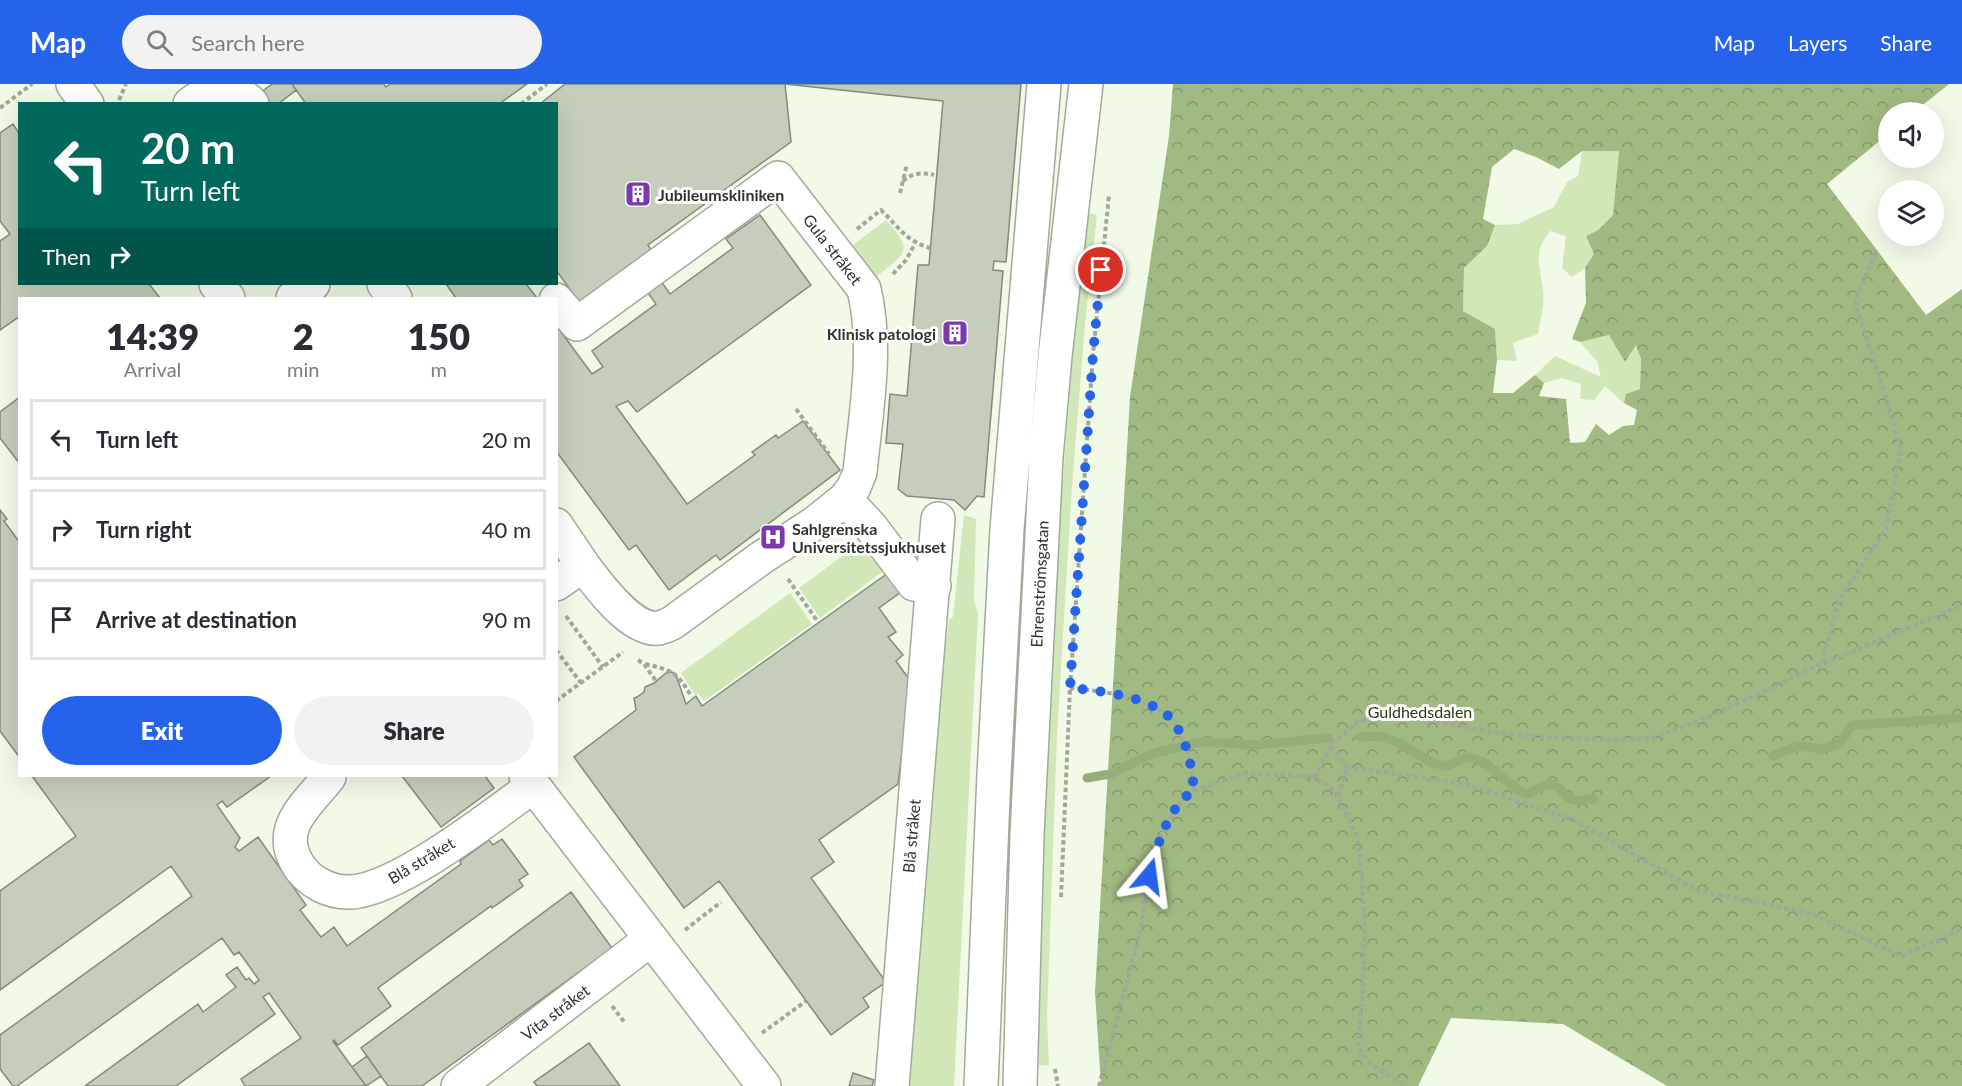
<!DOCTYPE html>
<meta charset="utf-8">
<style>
:root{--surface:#fff;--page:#f2f2f3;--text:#2b2b33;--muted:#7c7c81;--line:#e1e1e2;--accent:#2563eb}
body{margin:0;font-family:Lato,sans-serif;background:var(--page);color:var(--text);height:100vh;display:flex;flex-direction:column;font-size:22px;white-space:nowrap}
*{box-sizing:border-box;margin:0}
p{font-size:20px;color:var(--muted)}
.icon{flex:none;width:33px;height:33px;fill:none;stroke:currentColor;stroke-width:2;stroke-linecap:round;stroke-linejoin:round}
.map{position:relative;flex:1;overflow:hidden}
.sheet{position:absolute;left:18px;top:213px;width:540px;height:480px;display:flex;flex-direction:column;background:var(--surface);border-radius:0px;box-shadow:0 6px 24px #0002}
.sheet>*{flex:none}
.banner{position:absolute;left:18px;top:18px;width:540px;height:183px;border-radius:0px;box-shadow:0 6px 24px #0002;background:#00695c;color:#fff;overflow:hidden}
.buttons{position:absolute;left:1878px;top:18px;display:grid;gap:12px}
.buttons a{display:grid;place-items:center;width:66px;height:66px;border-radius:50%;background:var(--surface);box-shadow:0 6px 24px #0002;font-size:30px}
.pin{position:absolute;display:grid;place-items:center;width:51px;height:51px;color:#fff;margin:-26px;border:3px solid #fff;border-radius:50%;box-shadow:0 2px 6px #0007}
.me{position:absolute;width:66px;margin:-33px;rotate:16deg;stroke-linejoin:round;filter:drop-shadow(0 0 4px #0008)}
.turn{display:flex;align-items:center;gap:21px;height:126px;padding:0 24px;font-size:27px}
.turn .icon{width:78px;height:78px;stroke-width:2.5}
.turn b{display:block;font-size:42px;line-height:51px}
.then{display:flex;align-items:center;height:57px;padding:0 24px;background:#0003;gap:12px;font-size:22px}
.eta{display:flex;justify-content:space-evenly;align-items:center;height:102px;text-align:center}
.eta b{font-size:36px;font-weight:800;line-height:42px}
.button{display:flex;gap:12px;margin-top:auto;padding:12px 24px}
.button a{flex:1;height:69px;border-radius:36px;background:var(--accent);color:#fff;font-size:24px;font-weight:800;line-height:69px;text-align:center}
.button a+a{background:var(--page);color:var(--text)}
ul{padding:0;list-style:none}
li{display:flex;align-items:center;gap:18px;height:81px;margin:0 12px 9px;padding:0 12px;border:3px solid var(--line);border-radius:0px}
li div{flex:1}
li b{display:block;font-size:22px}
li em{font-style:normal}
header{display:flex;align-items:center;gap:36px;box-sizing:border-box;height:84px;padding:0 30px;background:var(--accent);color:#fff}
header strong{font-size:28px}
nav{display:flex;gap:33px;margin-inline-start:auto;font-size:21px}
.search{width:420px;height:54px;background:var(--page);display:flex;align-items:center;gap:15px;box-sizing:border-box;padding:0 21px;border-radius:33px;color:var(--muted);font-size:22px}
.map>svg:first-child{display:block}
.green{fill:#d1e7b7}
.forest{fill:url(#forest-crowns);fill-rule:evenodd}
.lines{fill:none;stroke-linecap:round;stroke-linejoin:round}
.stream{stroke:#95ad76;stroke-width:9}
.building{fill:#c5cebc;stroke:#828a79;stroke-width:1.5}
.minor-casing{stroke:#a2aa99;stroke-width:36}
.path{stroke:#a1a79a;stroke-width:4;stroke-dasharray:4.5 3;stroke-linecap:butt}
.minor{stroke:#fff;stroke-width:33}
.route{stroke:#2563eb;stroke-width:10;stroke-dasharray:0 18}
.labels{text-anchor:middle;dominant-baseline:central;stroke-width:6;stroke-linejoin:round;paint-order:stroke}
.poi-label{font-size:16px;font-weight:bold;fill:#30332c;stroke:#fff;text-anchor:start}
.street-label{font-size:16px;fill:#30332c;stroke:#fff}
.park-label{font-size:16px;fill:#28380f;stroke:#fff}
</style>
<header>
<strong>Map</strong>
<div class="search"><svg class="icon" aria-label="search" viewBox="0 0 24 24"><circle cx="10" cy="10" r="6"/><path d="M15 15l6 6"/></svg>Search here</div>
<nav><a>Map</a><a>Layers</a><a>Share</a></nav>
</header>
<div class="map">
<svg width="1962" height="1002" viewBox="0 0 1962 1002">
<defs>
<pattern id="forest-crowns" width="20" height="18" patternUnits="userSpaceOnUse" patternTransform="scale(1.5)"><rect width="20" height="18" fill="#a1b982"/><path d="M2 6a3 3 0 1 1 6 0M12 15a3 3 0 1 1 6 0" fill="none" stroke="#84976b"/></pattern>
</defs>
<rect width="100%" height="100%" fill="#f1f9e7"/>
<!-- green -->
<path class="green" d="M1582 67H1619L1613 131 1598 146 1586 152 1594 170 1585 184 1572 193 1562 184 1566 152 1550 147C1531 171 1541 180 1543 207 1545 220 1540 237 1538 250L1513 259 1517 277 1497 276 1495 245 1463 228 1464 184 1487 162 1495 141 1518 140 1554 123 1567 98 1578 92Z
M1087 129 1097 131 1085 240 1072 402 1057 651 1047 933 1049 982 1039 981C1038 698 1059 416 1085 135Z
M886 136C915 167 906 169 876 193L853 161Z
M1609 251 1625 278 1636 260 1641 275 1640 305 1626 310 1624 319 1605 302 1594 316 1580 315 1581 300 1562 294 1544 299 1535 291 1555 272 1601 293 1597 277 1580 258Z
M964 431 976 435 974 516 978 530 954 1002H905L933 654 949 536 953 533Z
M849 442 886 485 820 534 799 504 859 460Z
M790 509 812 540 704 617 698 609 695 611 681 589Z"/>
<!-- forest -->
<path class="forest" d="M1173 0H1949L1914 28H1888V50L1827 100 1926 231 1962 205V1002H1667L1563 940 1451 934 1418 1002H1101L1095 908 1130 313 1169 52ZM1514 65 1536 73 1559 85 1582 67H1619L1613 131 1598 146 1586 152 1594 170 1585 184 1586 219 1572 255 1580 258 1609 251 1625 278 1636 261 1641 275 1640 305 1626 310 1624 319 1637 326 1634 341 1623 342 1609 351 1596 340 1585 358 1570 359 1566 315 1539 312 1544 299 1535 291 1513 309H1493L1497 276 1495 245 1463 227 1464 184 1487 162 1495 141 1483 135 1492 83Z"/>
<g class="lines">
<!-- stream -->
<path class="stream" d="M1360 653 1379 652 1397 658 1433 679 1447 682 1467 673 1484 678 1519 707 1528 710 1549 699C1573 708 1558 721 1593 715
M1188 661 1202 658 1256 661 1328 654
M1773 672 1797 662 1823 665 1840 659 1852 641 1962 634
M1087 694 1110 690 1154 669 1180 663"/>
</g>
<!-- building -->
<path class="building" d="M272 0H292L296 6 278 20H245Z
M292 0H384L386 3 390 0H527L499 20H306Z
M565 0H785L791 58 648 161 651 166 579 218 556 186V20H540Z
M785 0H1021L1006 178 994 177 993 186 1003 187 984 413 977 412 965 426 954 416 907 412 898 405 903 360 886 359 890 310 907 312 918 181H929L943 17Z
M13 40 20 51V200H149L160 214H20V232L0 246V157L10 150 0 137V49Z
M760 131 811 201 637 328 628 317 616 322 687 420 755 371 752 368 776 351 778 354 803 337 840 386 720 476 716 471 669 506 636 461 629 466 556 367V241L592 290 603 283 592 267 656 220 645 205 659 194 670 210 733 164 726 155Z
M446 200H526L537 214H456Z
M20 313V380L0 354V328Z
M0 426 7 435 4 437 20 459V674L0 647Z
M888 489 901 508 879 524 896 548 888 553 903 571 896 577 911 598 898 700 819 756 834 778 811 794 886 898 863 914 869 923 831 951 719 797 684 824 574 673 636 626 634 614 637 613 644 608 645 603 654 599 666 589 672 588 676 591 686 620 696 612 702 622Z
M32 692H271L227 723 222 717 217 721 240 754 235 763 239 767 258 753 306 821 300 826 321 853 334 843 347 862 461 780 460 777 489 756 493 761 502 755 528 790 519 796 523 802 492 824 491 822 378 904 391 922 338 961 334 956 333 957 366 1002H245L241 995 301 954 269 909 263 913 275 930 176 1002H85L198 920 203 928 236 903 226 891 237 883 246 896 249 894 254 900 259 896 239 868 234 871 222 854 17 1002H13L0 985V951L192 812 171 782 0 906V807L76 752Z
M402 692H485L494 704 441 743Z
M571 808 612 864 422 1002H388L361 964Z
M589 959 620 1002H537L534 998Z
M367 972 381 992 366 1002 352 983Z
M853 989 874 996 872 1002H849Z"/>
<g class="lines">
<defs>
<path id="minor" d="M73 0 87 20
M190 20C211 4 233 0 252 20
M216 200 228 214
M384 200 395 214
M293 214 313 200
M556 216 577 240 778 94 864 205C878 264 866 327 860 388L854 403 845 415 815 439 761 474 672 539C668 541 663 543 659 544 632 548 597 500 583 481
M845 415 871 443 914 500 934 502
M556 441 583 481 556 500
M526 692 764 1002
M329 693C308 720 276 743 297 779 308 798 330 809 351 808 399 805 492 732 533 702
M458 1002 651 855
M892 1002 938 435
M981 1002 994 690 1007 445 1044 0
M1020 1002 1027 751 1046 373 1055 272 1086 0"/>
</defs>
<!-- minor casing -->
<use href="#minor" class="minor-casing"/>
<!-- path -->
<path class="path" d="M119 16 126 0
M521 20 547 0
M0 24 32 0
M903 97C912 89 922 88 934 91
M900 109 907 80
M857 145 881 126C899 143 904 156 930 164
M893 190 906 176 915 160
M796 325 829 370
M788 495 818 538
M566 532 603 583
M556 566 581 599
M638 576 644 580 656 597
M1822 579 1839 516 1886 445 1901 366 1883 304 1855 218 1877 166
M645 580C675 587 676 588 692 613
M1070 604C1101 607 1161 613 1177 643 1188 662 1192 685 1194 707
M556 617 623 568
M1331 662 1347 683
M1315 693 1333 658 1358 638 1372 634H1417L1498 649 1542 653 1611 656 1653 654 1709 633 1808 586 1962 521
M1338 712 1347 683 1466 700 1576 737 1696 806 1810 829 1901 872 1962 845
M1061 813 1070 604 1093 270 1109 111
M685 846 721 818
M612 922 625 939
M762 949 806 917
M1055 985 1058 1002
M1099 1002 1140 849 1149 792 1160 752 1183 714 1194 707 1243 689 1315 693 1334 706 1357 752 1362 795 1365 847 1363 908 1358 957 1362 970 1372 981 1406 1002"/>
<!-- minor -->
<use href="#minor" class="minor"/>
</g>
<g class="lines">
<!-- route -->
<path class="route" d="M1101 186 1093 270 1070 604C1101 607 1161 613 1177 643 1188 662 1192 685 1194 706 1166 726 1158 761 1149 792"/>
</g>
<!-- icons -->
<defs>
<symbol id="building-square" viewBox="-11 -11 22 22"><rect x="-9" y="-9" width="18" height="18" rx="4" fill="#7c39ad" stroke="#fff"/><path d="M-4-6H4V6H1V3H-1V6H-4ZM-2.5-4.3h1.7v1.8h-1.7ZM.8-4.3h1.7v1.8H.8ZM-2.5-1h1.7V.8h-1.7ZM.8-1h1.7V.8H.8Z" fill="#fff"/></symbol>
<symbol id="hospital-square" viewBox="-11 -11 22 22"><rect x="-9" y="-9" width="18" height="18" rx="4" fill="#7c39ad" stroke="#fff"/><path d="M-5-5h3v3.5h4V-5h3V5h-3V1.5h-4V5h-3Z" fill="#fff"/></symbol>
</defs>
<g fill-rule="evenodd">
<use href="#building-square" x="623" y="95" width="30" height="30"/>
<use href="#building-square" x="940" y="234" width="30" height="30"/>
<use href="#hospital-square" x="758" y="438" width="30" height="30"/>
</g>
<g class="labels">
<!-- poi labels -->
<g class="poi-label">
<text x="658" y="110">Jubileumskliniken</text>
<text x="936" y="249" text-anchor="end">Klinisk patologi</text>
<text x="792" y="444">Sahlgrenska<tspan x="792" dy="18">Universitetssjukhuset</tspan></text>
</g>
<!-- street labels -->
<g class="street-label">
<text transform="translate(833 165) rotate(52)">Gula stråket</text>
<text transform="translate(1039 500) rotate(-87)">Ehrenströmsgatan</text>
<text transform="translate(911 752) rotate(-85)">Blå stråket</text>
<text transform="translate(421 776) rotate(-31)">Blå stråket</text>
<text transform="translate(555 928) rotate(-37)">Vita stråket</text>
</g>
<!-- park labels -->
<g class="park-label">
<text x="1420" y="627">Guldhedsdalen</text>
</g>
</g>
</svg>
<div class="buttons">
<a><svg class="icon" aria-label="sound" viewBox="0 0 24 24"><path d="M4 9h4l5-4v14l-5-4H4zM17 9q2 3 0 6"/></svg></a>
<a><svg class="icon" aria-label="layers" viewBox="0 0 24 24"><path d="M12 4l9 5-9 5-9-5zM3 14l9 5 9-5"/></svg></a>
</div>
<div class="pin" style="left:1101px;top:186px;background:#d93025"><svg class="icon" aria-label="arrive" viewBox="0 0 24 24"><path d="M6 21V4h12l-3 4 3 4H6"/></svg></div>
<svg class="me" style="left:1149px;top:792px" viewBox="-20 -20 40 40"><path d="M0-17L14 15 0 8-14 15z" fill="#2563eb" stroke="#fff" stroke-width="4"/></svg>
<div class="banner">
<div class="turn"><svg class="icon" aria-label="left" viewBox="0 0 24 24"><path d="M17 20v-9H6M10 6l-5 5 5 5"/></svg><div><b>20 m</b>Turn left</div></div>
<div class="then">Then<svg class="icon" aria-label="right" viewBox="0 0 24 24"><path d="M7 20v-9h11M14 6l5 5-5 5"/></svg></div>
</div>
<section class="sheet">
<div class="eta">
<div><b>14:39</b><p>Arrival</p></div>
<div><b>2</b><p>min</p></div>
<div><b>150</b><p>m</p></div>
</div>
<ul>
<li><svg class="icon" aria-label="left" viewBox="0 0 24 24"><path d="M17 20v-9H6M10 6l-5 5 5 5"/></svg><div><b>Turn left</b></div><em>20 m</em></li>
<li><svg class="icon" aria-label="right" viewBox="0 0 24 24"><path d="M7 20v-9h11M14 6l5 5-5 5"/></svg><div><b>Turn right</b></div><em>40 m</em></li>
<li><svg class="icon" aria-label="arrive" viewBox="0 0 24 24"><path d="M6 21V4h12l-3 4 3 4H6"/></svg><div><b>Arrive at destination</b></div><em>90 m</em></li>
</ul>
<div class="button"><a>Exit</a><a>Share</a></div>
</section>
</div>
